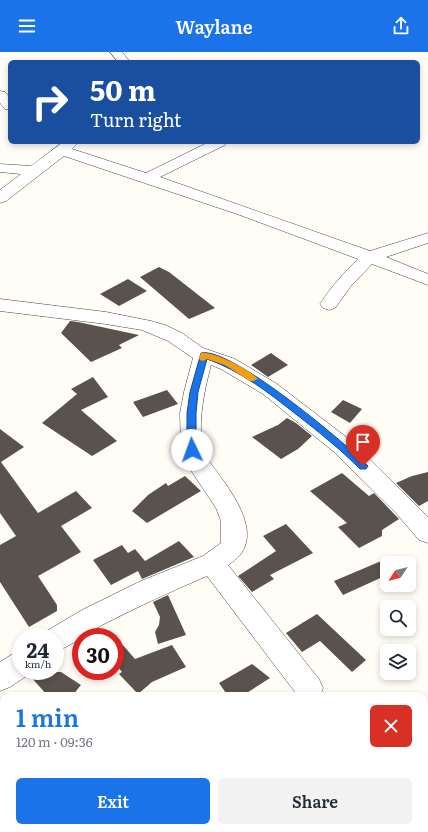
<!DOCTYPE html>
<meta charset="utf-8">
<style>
:root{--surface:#fff;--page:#f2f2f3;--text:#1f2937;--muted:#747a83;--accent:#1a73e8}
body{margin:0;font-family:Literata,serif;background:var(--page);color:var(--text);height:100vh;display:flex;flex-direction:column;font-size:15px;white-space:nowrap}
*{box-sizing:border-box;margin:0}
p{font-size:13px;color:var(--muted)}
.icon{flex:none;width:22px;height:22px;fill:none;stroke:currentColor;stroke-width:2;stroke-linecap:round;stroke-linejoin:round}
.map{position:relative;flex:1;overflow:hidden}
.details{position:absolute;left:0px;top:640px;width:428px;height:140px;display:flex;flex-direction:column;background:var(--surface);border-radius:12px 12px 0 0;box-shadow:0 2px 6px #0003}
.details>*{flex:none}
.top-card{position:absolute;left:8px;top:8px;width:412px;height:84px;border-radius:6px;box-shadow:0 2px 6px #0003;background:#1a4fa0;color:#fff;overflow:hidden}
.needle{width:26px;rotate:234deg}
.buttons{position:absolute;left:380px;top:504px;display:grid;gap:8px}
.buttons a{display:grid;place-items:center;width:36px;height:36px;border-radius:6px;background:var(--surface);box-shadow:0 2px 6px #0003;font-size:20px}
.speed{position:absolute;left:12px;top:576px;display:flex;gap:8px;font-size:20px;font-weight:700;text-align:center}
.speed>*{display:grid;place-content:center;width:52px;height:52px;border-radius:50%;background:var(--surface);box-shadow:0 2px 6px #0003;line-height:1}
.speed small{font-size:10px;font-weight:400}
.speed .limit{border:6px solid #d22;background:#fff;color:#111}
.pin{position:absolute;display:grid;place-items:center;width:34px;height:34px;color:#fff;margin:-41px -17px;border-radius:50% 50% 50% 0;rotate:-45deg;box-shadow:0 0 4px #0007}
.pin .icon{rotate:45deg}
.me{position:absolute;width:44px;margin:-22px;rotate:357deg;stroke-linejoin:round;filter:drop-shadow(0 0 3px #0008)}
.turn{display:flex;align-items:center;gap:14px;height:84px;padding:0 16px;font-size:18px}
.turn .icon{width:52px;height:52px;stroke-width:2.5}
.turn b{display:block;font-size:28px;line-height:34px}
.round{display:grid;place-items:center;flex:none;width:42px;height:42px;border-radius:6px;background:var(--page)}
.overview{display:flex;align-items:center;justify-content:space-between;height:68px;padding:0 16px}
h1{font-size:24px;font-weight:600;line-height:30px;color:var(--accent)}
.cta{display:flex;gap:8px;margin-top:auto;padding:8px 16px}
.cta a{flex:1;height:46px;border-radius:6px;background:var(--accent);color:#fff;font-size:16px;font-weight:600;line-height:46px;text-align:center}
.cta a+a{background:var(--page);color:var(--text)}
header{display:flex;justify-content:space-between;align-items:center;height:52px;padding:0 16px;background:var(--accent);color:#fff;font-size:18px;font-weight:600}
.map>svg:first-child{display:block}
.building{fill:#5a524d}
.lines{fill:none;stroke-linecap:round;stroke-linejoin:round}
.minor-casing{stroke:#444;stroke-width:1}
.minor{fill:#fff;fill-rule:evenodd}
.route{fill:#1a73e8;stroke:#114b97}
.slow{fill:#f59e0b}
</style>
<header><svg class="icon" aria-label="menu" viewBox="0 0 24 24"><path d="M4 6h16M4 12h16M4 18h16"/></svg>Waylane<svg class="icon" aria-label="share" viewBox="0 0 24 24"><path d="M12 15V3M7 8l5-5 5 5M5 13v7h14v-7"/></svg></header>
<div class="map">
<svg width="428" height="780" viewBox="0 0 428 780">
<rect width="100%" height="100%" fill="#fffdf5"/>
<!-- building -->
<path class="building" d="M159 215 169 220 215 256 189 267 140 225Z
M128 227 147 239 119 254 100 242Z
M70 269 78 270 139 283 119 293 122 296 91 310 61 281Z
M271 301 288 313 268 325 251 313Z
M93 325 108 345 81 358 117 389 92 404 42 371 77 342 71 337Z
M167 338 178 352 143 365 133 350Z
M343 348 362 357 350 371 331 360Z
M287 366 296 371 312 384 298 397 281 407 252 385 278 373Z
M0 377 24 395 1 410 38 461 76 439 92 456 61 474 81 500 38 524 57 553V559L29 575 0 530V493L16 484 0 461Z
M428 420V449L419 454 396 431 412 424Z
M342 421 369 444 374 441 399 467 382 478V484L359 496 338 475 347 471 310 439Z
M185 424 201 439 147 471 132 459 148 443 166 431 168 434Z
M286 472 313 501 270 523 274 527 252 540 238 524 276 499 263 484Z
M179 489 194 505 142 527 138 519 111 533 93 508 122 493 128 501 135 497 145 509Z
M393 504 396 511H387V523L343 543 334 529Z
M168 543 186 583 158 592 155 580 159 573 160 565 153 550Z
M317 562 366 608 352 620 320 589 302 600 286 581Z
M115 584 135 607 172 593 186 615 152 630 138 642 119 622 122 620 115 611Z
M252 612 270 626 242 644H228L219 631Z
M33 620H61L81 633 72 644H48L30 624Z"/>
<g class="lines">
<defs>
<path id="minor" d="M110 0H122L130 10H118Z
M0 39 5 40 10 46V58L5 57 0 51Z
M63 90H79L72 97 146 121 209 90H227L225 93 160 125 370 199 428 181V191L386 205 428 222V233L372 212 351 234 335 256 329 258 323 256 320 252C331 235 344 221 358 207L240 163 64 104 6 149 0 151V138L21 122 0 120V112L31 114Z
M0 247 106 260 151 269 165 273 182 281 203 296 235 307 277 332 350 388 428 465V491L419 488 396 461 334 400 263 342 221 317 211 313C204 340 195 379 206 405 223 429 263 474 240 503 237 507 232 510 228 513L319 627 323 636 320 644H298L207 524C172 539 137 555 102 573 85 582 73 593 55 600V585H43L45 580 82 558 141 529 203 504 221 491V469L216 456 188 414 181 398 180 361 184 340 193 306 168 289 142 278 106 272 0 259Z
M21 600V619H32L31 621 10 635 0 639V610L11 603Z
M428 725V757L424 758V726Z
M298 776H337L335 780H296Z"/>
</defs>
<!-- minor casing -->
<use href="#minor" class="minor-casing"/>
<!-- minor -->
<use href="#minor" class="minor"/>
</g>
<!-- route -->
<path class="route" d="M201 301C230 294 344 390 366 412L368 414 366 417H360C340 397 319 380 297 363 269 341 241 319 207 307L198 340 196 361V398L195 400H189L187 398V361L190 340Z"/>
<!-- slow -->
<path class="slow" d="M201 301C213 299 250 318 258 327L253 329H250L225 313 207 307 203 309 200 308 199 306Z"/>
</svg>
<div class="buttons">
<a><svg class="needle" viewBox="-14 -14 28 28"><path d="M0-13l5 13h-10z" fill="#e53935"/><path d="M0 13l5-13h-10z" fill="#747a83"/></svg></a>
<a><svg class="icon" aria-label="search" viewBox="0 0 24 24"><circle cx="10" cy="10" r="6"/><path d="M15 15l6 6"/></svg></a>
<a><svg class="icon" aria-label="layers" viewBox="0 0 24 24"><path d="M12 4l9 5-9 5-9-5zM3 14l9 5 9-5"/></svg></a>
</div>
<div class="speed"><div>24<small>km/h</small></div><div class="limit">30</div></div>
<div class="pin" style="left:363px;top:414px;background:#d93025"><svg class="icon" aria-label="arrive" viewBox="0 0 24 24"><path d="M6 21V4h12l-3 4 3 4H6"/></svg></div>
<svg class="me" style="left:192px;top:398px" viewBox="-20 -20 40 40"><circle r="19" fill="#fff"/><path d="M0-13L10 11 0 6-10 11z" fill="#1a73e8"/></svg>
<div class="top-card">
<div class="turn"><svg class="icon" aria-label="right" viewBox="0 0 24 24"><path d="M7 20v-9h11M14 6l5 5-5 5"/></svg><div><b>50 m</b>Turn right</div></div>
</div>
<section class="details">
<div class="overview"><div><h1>1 min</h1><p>120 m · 09:36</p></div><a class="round" style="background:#d93025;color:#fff"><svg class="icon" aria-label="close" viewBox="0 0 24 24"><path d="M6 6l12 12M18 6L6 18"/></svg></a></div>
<div class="cta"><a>Exit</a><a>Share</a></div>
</section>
</div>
